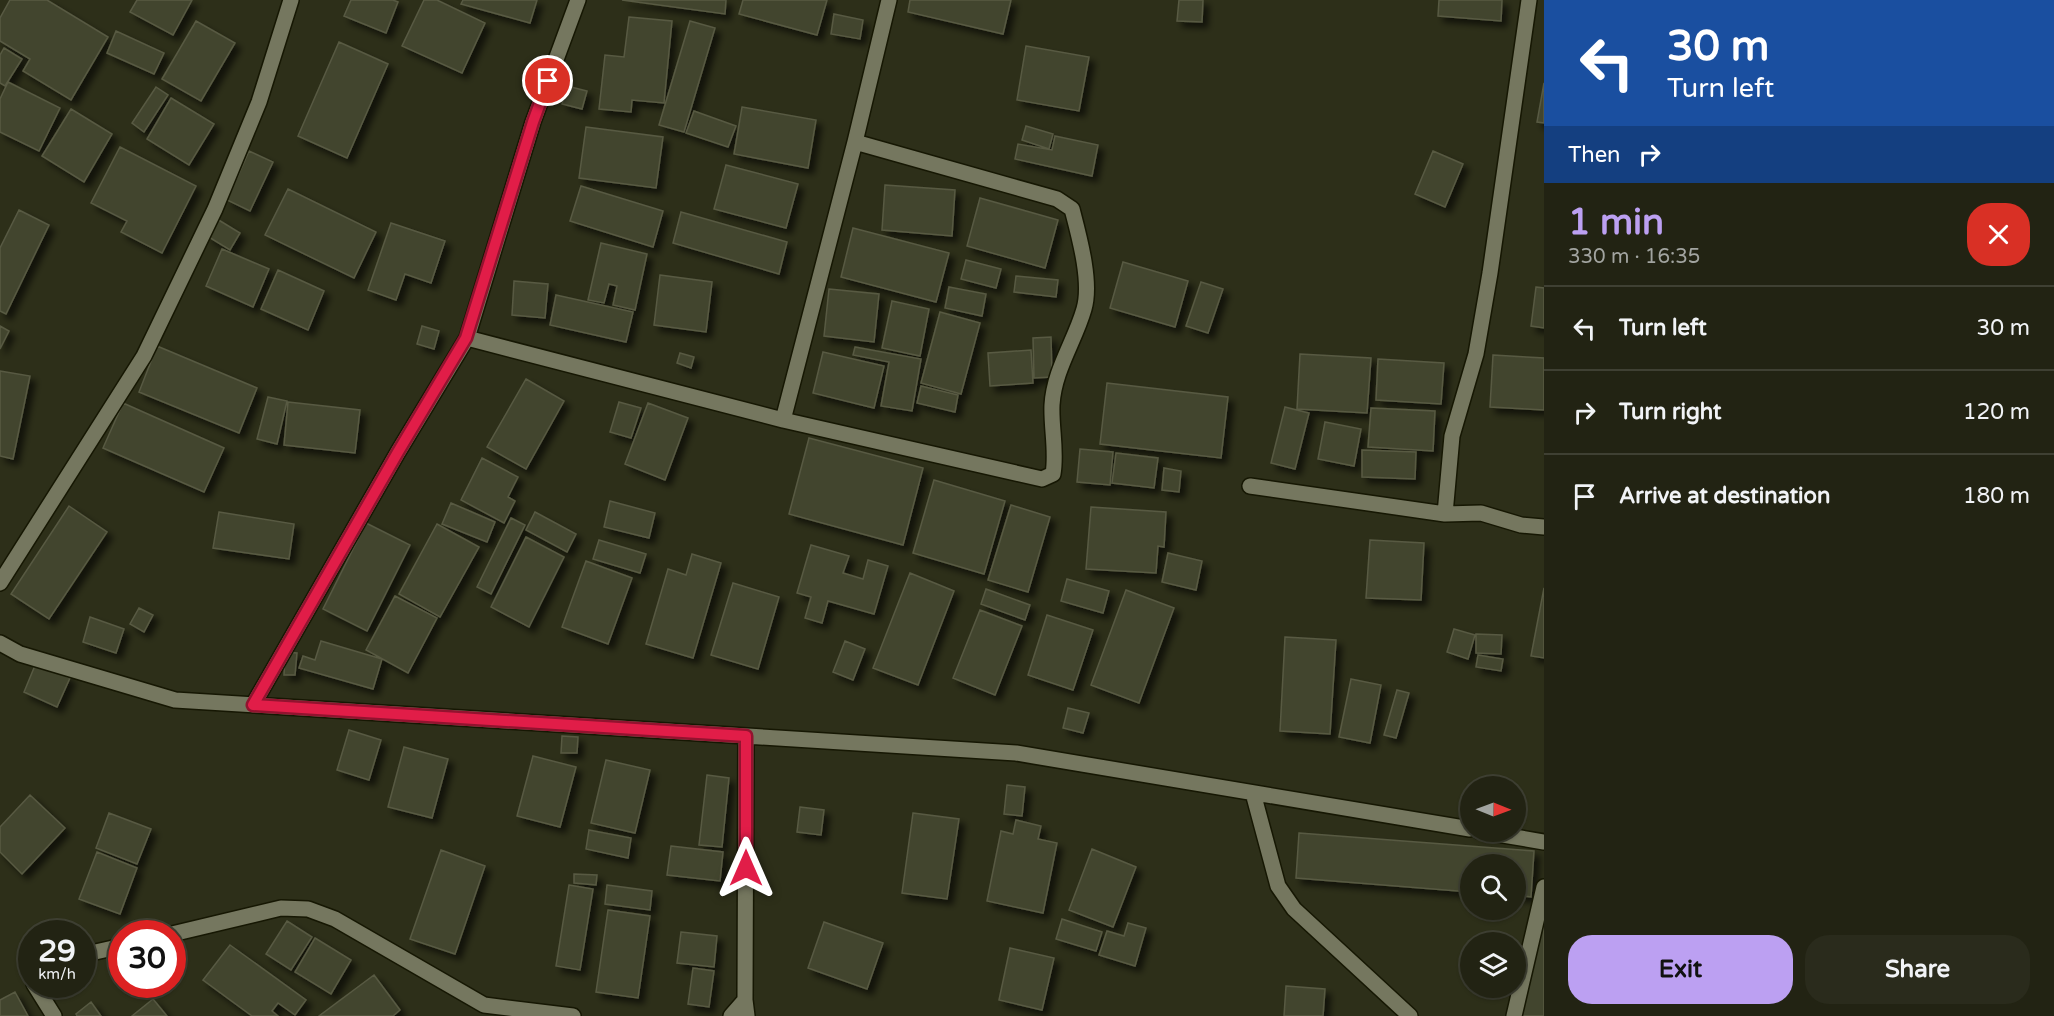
<!DOCTYPE html>
<meta charset="utf-8">
<style>
:root{--surface:#222313;--page:#2a2b1c;--text:#f1f3f6;--muted:#a2a4a0;--line:#3f4033;--accent:#bca0f2}
body{margin:0;font-family:"Varela Round",sans-serif;background:var(--page);color:var(--text);height:100vh;display:flex;flex-direction:column;font-size:22px;white-space:nowrap}
*{box-sizing:border-box;margin:0}
p{font-size:20px;color:var(--muted)}
.icon{flex:none;width:33px;height:33px;fill:none;stroke:currentColor;stroke-width:2;stroke-linecap:round;stroke-linejoin:round}
.map{position:relative;flex:1;overflow:hidden}
.sheet{display:flex;flex-direction:column;background:var(--surface);width:510px}
.sheet>*{flex:none}
.hud{background:#1a4fa0;color:#fff;overflow:hidden}
.needle{width:39px;rotate:91deg}
.buttons{position:absolute;left:1460px;top:776px;display:grid;gap:12px}
.buttons a{display:grid;place-items:center;width:66px;height:66px;border-radius:50%;background:var(--surface);box-shadow:0 2px 4px #0004,0 0 0 2px var(--line);font-size:30px}
.speed{position:absolute;left:18px;top:920px;display:flex;gap:12px;font-size:30px;font-weight:700;text-align:center}
.speed>*{display:grid;place-content:center;width:78px;height:78px;border-radius:50%;background:var(--surface);box-shadow:0 2px 4px #0004,0 0 0 2px var(--line);line-height:1}
.speed small{font-size:15px;font-weight:400}
.speed .limit{border:9px solid #d22;background:#fff;color:#111}
.pin{position:absolute;display:grid;place-items:center;width:51px;height:51px;color:#fff;margin:-26px;border:3px solid #fff;border-radius:50%;box-shadow:0 2px 6px #0007}
.me{position:absolute;width:66px;margin:-33px;rotate:0deg;stroke-linejoin:round;filter:drop-shadow(0 0 4px #0008)}
.turn{display:flex;align-items:center;gap:21px;height:126px;padding:0 24px;font-size:27px}
.turn .icon{width:78px;height:78px;stroke-width:2.5}
.turn b{display:block;font-size:42px;line-height:51px}
.then{display:flex;align-items:center;height:57px;padding:0 24px;background:#0003;gap:12px;font-size:22px}
.round{display:grid;place-items:center;flex:none;width:63px;height:63px;border-radius:24px;background:var(--page)}
.head{display:flex;align-items:center;justify-content:space-between;height:102px;padding:0 24px}
h1{font-size:36px;font-weight:700;line-height:45px;color:var(--accent)}
.button{display:flex;gap:12px;margin-top:auto;padding:12px 24px}
.button a{flex:1;height:69px;border-radius:24px;background:var(--accent);color:#111;font-size:24px;font-weight:700;line-height:69px;text-align:center}
.button a+a{background:var(--page);color:var(--text)}
ul{padding:0;list-style:none}
li{display:flex;align-items:center;gap:18px;height:84px;padding:0 24px;border-top:2px solid var(--line)}
li div{flex:1}
li b{display:block;font-size:22px}
li em{font-style:normal}
main{display:flex;flex:1;min-height:0}
.map>svg:first-child{display:block}
.building{fill:#43452f;stroke:#585a43;stroke-width:1.5;filter:url(#shadow)}
.lines{fill:none;stroke-linecap:round;stroke-linejoin:round}
.minor-casing{stroke:#161703;stroke-width:18}
.minor{stroke:#75775f;stroke-width:15}
.route-casing{stroke:#92132f;stroke-width:15}
.route{stroke:#e11d48;stroke-width:10}
</style>
<main>
<div class="map">
<svg width="1544" height="1016" viewBox="0 0 1544 1016">
<defs>
<filter id="shadow"><feDropShadow dx="5.5" dy="5.5" stdDeviation="3" flood-color="#0009"/></filter>
</defs>
<rect width="100%" height="100%" fill="#2d2f19"/>
<!-- building -->
<path class="building" d="M10 0H47L108 37 71 100 23 71 30 59 0 41V18Z
M137 0H192L173 35 130 12Z
M351 0H393L398 2 386 33 344 16Z
M424 0H437L485 23 462 73 402 46Z
M463 0H537L530 23 461 4Z
M622 0H726L725 14Z
M743 0H827L817 35 739 14Z
M910 0H1011L1003 34 908 12Z
M1179 0H1203L1202 22 1177 21Z
M1439 0H1502L1501 21 1438 16Z
M834 14 863 20 860 39 831 34Z
M629 17 672 21 664 103 632 100 631 112 599 109 605 55 624 57Z
M196 21 235 43 201 101 162 79Z
M690 21 715 28 684 132 659 125Z
M116 31 164 53 154 74 107 53Z
M339 42 388 64 347 158 298 136Z
M1026 46 1089 57 1079 111 1017 100Z
M4 48 22 59 5 86 0 83V55Z
M8 82 60 108 39 151 0 132V99Z
M1544 83V123L1537 122Z
M567 86 587 91 582 109 562 104Z
M156 87 168 95 144 132 132 123Z
M171 98 214 124 189 165 147 139Z
M742 107 816 120 808 168 734 154Z
M71 109 112 134 84 182 42 156Z
M694 111 736 126 728 147 686 133Z
M1026 126 1053 134 1049 149 1022 140Z
M586 127 663 137 656 188 579 178Z
M1055 136 1098 145 1092 176 1015 159 1018 144 1052 150Z
M120 147 196 186 162 253 121 232 127 221 91 203Z
M249 151 273 162 250 211 227 200Z
M1433 151 1463 164 1445 207 1415 194Z
M726 165 798 184 786 228 714 209Z
M885 185 955 190 952 236 882 230Z
M581 186 663 211 653 247 570 221Z
M288 189 376 232 354 278 265 235Z
M980 198 1058 220 1045 268 967 246Z
M19 210 49 225 6 314 0 311V248Z
M681 212 787 242 779 274 673 243Z
M217 219 240 233 230 250 207 236Z
M391 223 445 241 431 283 405 274 396 300 368 290Z
M853 228 949 253 936 302 841 277Z
M601 243 647 254 635 310 613 305 617 286 609 284 604 303 588 300Z
M222 249 269 269 253 307 206 286Z
M966 260 1001 269 996 288 961 279Z
M1123 262 1188 281 1175 327 1110 308Z
M278 270 324 291 308 330 261 309Z
M660 275 712 282 706 332 654 325Z
M1016 276 1058 280 1056 297 1014 292Z
M514 281 548 284 545 318 512 315Z
M1201 282 1223 289 1208 333 1186 326Z
M949 287 986 294 982 316 945 308Z
M1536 287 1544 288V328L1531 326Z
M829 289 879 294 874 342 824 336Z
M556 295 633 312 626 342 550 325Z
M892 301 929 309 920 356 882 348Z
M940 312 980 323 961 394 921 383Z
M0 326 9 331 0 349Z
M422 326 439 331 434 349 417 344Z
M1051 337 1052 377 1034 378 1033 338Z
M157 346 257 388 239 433 139 392Z
M855 347 921 359 912 411 881 406 889 362 853 355Z
M1031 350 1033 383 990 386 988 353Z
M823 352 884 366 874 408 813 393Z
M680 353 694 357 691 368 677 363Z
M1300 354 1371 358 1367 413 1297 409Z
M1493 355 1544 358V410L1490 407Z
M1378 359 1444 363 1441 404 1376 400Z
M0 371 30 376 13 459 0 456Z
M526 379 564 401 526 469 487 447Z
M1107 383 1228 397 1221 458 1100 444Z
M921 386 958 395 955 412 917 403Z
M268 397 287 401 277 444 257 439Z
M288 402 360 410 355 453 284 445Z
M619 402 641 408 631 438 610 432Z
M123 403 224 448 204 492 103 448Z
M648 403 688 418 665 480 625 464Z
M1285 407 1309 413 1295 469 1271 463Z
M1371 408 1435 411 1433 451 1368 447Z
M1325 422 1361 429 1354 466 1318 459Z
M809 438 923 468 903 545 789 514Z
M1080 449 1113 452 1110 485 1077 482Z
M1362 450 1416 452 1415 479 1362 477Z
M1116 453 1158 458 1154 488 1112 483Z
M482 458 518 477 508 497 515 501 504 523 461 500Z
M1164 468 1181 471 1179 492 1162 490Z
M934 480 1005 501 984 574 913 553Z
M610 501 655 513 649 538 604 527Z
M451 503 495 522 487 542 442 524Z
M1011 505 1050 517 1028 592 988 580Z
M69 506 107 532 49 619 11 594Z
M1091 507 1166 512 1164 547 1158 546 1156 573 1086 569Z
M219 512 294 524 289 559 213 548Z
M535 512 576 534 567 552 526 530Z
M511 518 525 525 491 594 477 587Z
M366 523 410 545 367 631 323 609Z
M437 524 479 547 440 617 399 594Z
M526 537 564 557 529 627 491 607Z
M599 540 646 554 640 573 593 559Z
M1370 540 1424 543 1421 600 1366 598Z
M811 545 849 556 843 573 863 579 868 560 888 566 874 614 828 601 822 623 805 618 811 597 797 593Z
M1168 553 1202 561 1196 590 1162 582Z
M692 554 721 563 693 658 646 644 668 569 686 575Z
M586 561 632 578 608 644 562 627Z
M910 573 954 591 918 685 873 668Z
M1067 579 1109 591 1103 613 1061 601Z
M733 583 779 597 758 669 711 655Z
M1544 588V658L1531 656Z
M986 589 1030 605 1025 620 981 604Z
M1126 590 1174 608 1139 703 1091 685Z
M395 596 437 618 408 673 366 650Z
M139 608 153 615 144 632 130 624Z
M980 610 1022 626 995 695 953 678Z
M1047 615 1093 630 1073 690 1028 675Z
M90 617 124 629 116 653 83 642Z
M1454 629 1475 635 1468 659 1447 652Z
M1476 634 1502 635 1501 654 1476 653Z
M1285 637 1336 640 1330 734 1280 731Z
M321 641 382 659 373 689 299 668 303 656 315 660Z
M845 641 865 649 853 680 833 672Z
M285 652 297 653 295 675H284Z
M1478 655 1503 659 1501 671 1476 667Z
M36 663 70 678 57 707 24 692Z
M1351 679 1381 685 1370 743 1339 737Z
M1397 690 1409 693 1396 738 1384 735Z
M1068 708 1089 713 1083 733 1063 728Z
M349 730 381 740 369 780 337 770Z
M562 736 578 737 577 753H561Z
M404 747 448 759 432 818 388 807Z
M533 756 576 767 560 827 517 816Z
M606 760 650 770 635 833 591 823Z
M707 775 729 778 722 847 699 845Z
M1007 785 1025 787 1022 816 1004 814Z
M30 795 65 828 22 874 0 852V827Z
M800 807 824 810 821 835 797 832Z
M109 813 151 829 137 864 96 848Z
M913 813 959 819 947 899 902 893Z
M1016 820 1041 826 1038 839 1057 843 1043 913 987 901 1001 831 1013 834Z
M589 830 631 838 628 858 586 849Z
M1299 833 1534 851 1531 897 1515 895V864H1470V892L1296 878Z
M671 846 723 852 720 881 667 875Z
M1092 849 1136 867 1113 927 1069 910Z
M441 850 485 866 455 954 410 939Z
M97 852 137 868 120 914 79 899Z
M574 874 597 875 596 885 574 883Z
M569 885 593 889 580 970 556 966Z
M607 885 652 891 650 910 605 904Z
M608 910 650 916 638 998 596 992Z
M1062 919 1102 932 1096 951 1056 939Z
M1544 919V1016H1521Z
M287 921 312 937 291 970 266 954Z
M824 922 883 943 867 989 808 968Z
M1128 923 1146 928 1135 966 1099 955 1107 931 1124 936Z
M681 932 717 936 714 967 677 963Z
M315 938 351 960 331 994 295 972Z
M230 945 306 1000 295 1015 278 1003 272 1011 278 1016H252L203 980Z
M1010 948 1054 958 1042 1010 999 1000Z
M693 968 714 971 709 1007 688 1004Z
M374 975 400 1010 393 1016H319Z
M1286 986 1325 989 1323 1016H1284Z
M15 992 28 1016H0V1000Z
M153 999 167 1016H132Z
M91 1002 101 1016H77L76 1014Z"/>
<g class="lines">
<defs>
<path id="minor" d="M467 338 783 420 1042 479 1053 474C1057 451 1051 428 1052 405 1054 370 1075 341 1084 309 1092 282 1079 236 1072 209L1057 199 855 142
M783 420 855 142 889 0
M1250 486 1445 514 1481 513 1521 525 1544 527
M1445 514 1452 436 1476 354 1490 273 1529 0
M0 583 144 356 215 209 259 102 291 0
M0 643 20 654 175 700 1016 753 1470 829
M253 705 398 452 467 338 533 122 578 0
M746 736 745 1000 747 1016
M1253 793 1278 886 1294 909 1410 1016
M1479 831 1544 842
M172 934 281 908 308 909 335 919 484 1005 573 1016
M82 955 122 946
M34 984 54 1016
M731 1016 745 1000
M1514 1016 1544 887"/>
</defs>
<!-- minor casing -->
<use href="#minor" class="minor-casing"/>
<!-- minor -->
<use href="#minor" class="minor"/>
</g>
<g class="lines">
<defs>
<path id="route" d="M548 81 533 122 466 338 398 452 253 705 746 736V868"/>
</defs>
<!-- route casing -->
<use href="#route" class="route-casing"/>
<!-- route -->
<use href="#route" class="route"/>
</g>
</svg>
<div class="buttons">
<a><svg class="needle" viewBox="-14 -14 28 28"><path d="M0-13l5 13h-10z" fill="#e53935"/><path d="M0 13l5-13h-10z" fill="#a2a4a0"/></svg></a>
<a><svg class="icon" aria-label="search" viewBox="0 0 24 24"><circle cx="10" cy="10" r="6"/><path d="M15 15l6 6"/></svg></a>
<a><svg class="icon" aria-label="layers" viewBox="0 0 24 24"><path d="M12 4l9 5-9 5-9-5zM3 14l9 5 9-5"/></svg></a>
</div>
<div class="speed"><div>29<small>km/h</small></div><div class="limit">30</div></div>
<div class="pin" style="left:548px;top:81px;background:#d93025"><svg class="icon" aria-label="arrive" viewBox="0 0 24 24"><path d="M6 21V4h12l-3 4 3 4H6"/></svg></div>
<svg class="me" style="left:746px;top:868px" viewBox="-20 -20 40 40"><path d="M0-17L14 15 0 8-14 15z" fill="#e11d48" stroke="#fff" stroke-width="4"/></svg>
</div>
<section class="sheet">
<div class="hud">
<div class="turn"><svg class="icon" aria-label="left" viewBox="0 0 24 24"><path d="M17 20v-9H6M10 6l-5 5 5 5"/></svg><div><b>30 m</b>Turn left</div></div>
<div class="then">Then<svg class="icon" aria-label="right" viewBox="0 0 24 24"><path d="M7 20v-9h11M14 6l5 5-5 5"/></svg></div>
</div>
<div class="head"><div><h1>1 min</h1><p>330 m · 16:35</p></div><a class="round" style="background:#d93025;color:#fff"><svg class="icon" aria-label="close" viewBox="0 0 24 24"><path d="M6 6l12 12M18 6L6 18"/></svg></a></div>
<ul>
<li><svg class="icon" aria-label="left" viewBox="0 0 24 24"><path d="M17 20v-9H6M10 6l-5 5 5 5"/></svg><div><b>Turn left</b></div><em>30 m</em></li>
<li><svg class="icon" aria-label="right" viewBox="0 0 24 24"><path d="M7 20v-9h11M14 6l5 5-5 5"/></svg><div><b>Turn right</b></div><em>120 m</em></li>
<li><svg class="icon" aria-label="arrive" viewBox="0 0 24 24"><path d="M6 21V4h12l-3 4 3 4H6"/></svg><div><b>Arrive at destination</b></div><em>180 m</em></li>
</ul>
<div class="button"><a>Exit</a><a>Share</a></div>
</section>
</main>
